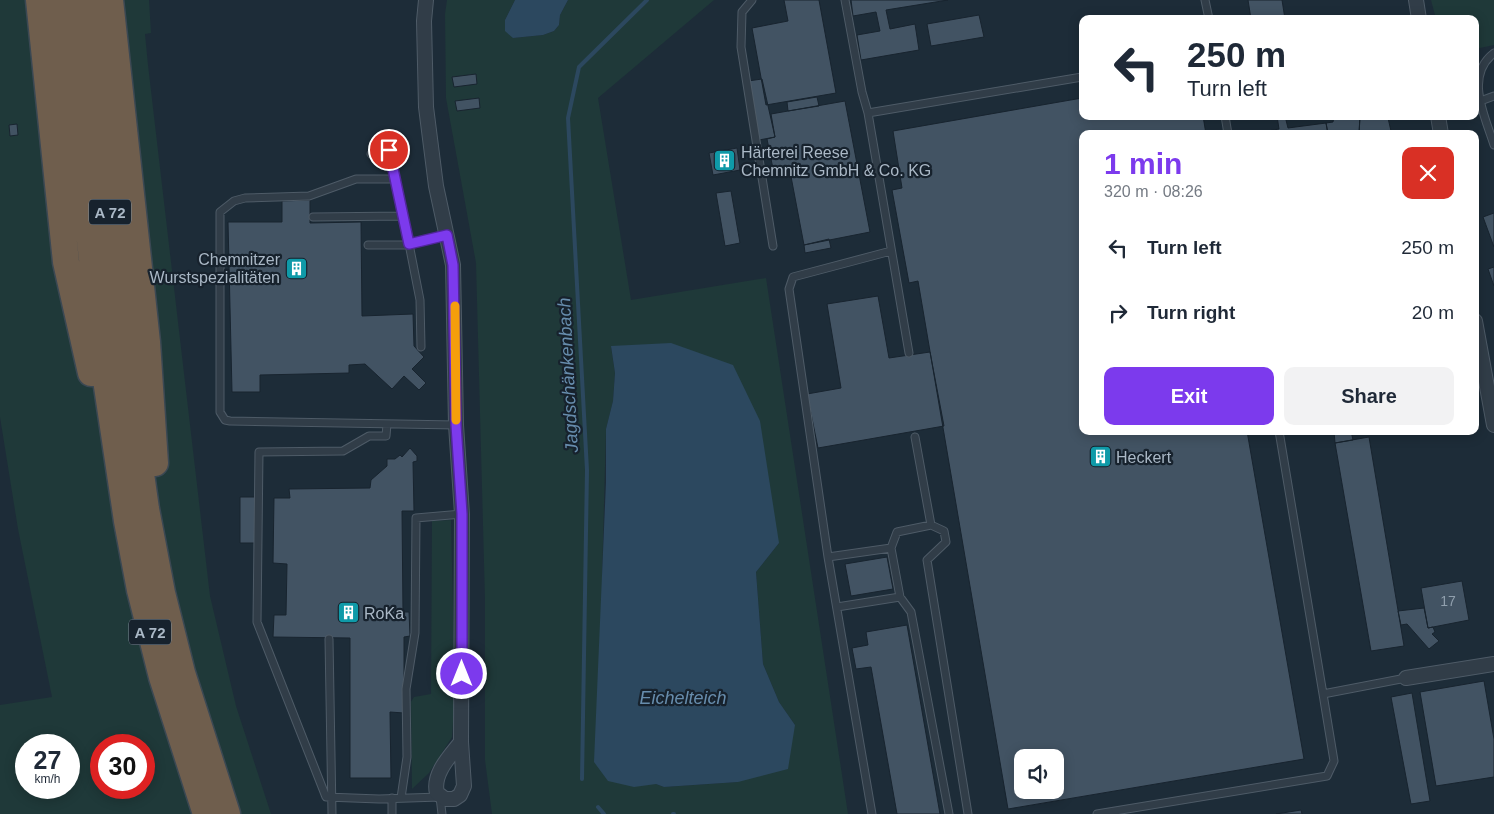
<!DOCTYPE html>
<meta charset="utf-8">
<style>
:root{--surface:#fff;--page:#f2f2f3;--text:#1f2937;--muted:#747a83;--accent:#7c3aed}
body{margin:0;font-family:Helvetica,sans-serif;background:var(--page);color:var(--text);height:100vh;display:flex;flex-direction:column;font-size:19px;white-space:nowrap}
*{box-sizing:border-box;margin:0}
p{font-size:16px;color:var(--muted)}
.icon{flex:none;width:28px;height:28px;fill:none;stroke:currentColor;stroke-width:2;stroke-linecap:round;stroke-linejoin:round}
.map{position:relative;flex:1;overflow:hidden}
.details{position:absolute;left:1079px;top:130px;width:400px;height:305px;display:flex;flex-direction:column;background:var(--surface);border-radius:10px;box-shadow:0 2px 12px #0003}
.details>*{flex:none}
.top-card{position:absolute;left:1079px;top:15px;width:400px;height:105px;border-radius:10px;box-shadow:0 2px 12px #0003;background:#fff;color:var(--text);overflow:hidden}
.tools{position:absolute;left:1014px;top:749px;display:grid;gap:10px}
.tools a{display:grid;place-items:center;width:50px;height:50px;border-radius:10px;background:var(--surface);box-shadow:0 2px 12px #0003;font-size:25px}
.speed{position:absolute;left:15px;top:734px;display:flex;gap:10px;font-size:25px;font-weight:700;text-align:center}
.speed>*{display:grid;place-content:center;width:65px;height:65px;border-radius:50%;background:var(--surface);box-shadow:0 2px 12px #0003;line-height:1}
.speed small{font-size:12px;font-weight:400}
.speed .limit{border:8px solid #d22;background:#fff;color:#111}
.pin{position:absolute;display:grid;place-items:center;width:42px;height:42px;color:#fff;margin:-21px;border:2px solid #fff;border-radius:50%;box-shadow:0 1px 5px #0007}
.me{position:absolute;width:55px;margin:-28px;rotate:0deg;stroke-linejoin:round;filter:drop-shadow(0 0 4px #0008)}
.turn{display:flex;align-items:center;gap:18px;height:105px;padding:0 25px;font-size:22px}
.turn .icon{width:65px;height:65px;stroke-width:2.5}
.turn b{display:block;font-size:35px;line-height:42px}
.round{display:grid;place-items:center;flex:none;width:52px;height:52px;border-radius:10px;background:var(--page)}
.overview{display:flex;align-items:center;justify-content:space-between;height:85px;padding:0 25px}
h1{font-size:30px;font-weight:800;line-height:38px;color:var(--accent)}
.button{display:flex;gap:10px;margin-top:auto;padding:10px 25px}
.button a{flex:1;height:58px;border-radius:10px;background:var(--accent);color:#fff;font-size:20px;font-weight:800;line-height:58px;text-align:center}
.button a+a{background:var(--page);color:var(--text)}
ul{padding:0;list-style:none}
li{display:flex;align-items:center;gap:15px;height:65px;padding:0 25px}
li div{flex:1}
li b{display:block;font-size:19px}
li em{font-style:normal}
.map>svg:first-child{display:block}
.green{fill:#1f3939;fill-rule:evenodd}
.water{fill:#2c485f}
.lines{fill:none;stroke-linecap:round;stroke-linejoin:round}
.stream{stroke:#2c485f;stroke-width:4}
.building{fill:#425363;stroke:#18242f;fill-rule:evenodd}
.lane-casing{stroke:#4e5b67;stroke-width:9}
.street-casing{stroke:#4e5b67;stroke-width:16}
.highway-casing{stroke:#3b4853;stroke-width:29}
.lane{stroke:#313d48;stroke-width:7}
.street{stroke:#313d48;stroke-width:14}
.highway{stroke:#6f5e4d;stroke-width:26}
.route-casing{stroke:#51269a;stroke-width:12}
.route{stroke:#7c3aed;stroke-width:9}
.slow{stroke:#f59e0b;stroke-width:9}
.labels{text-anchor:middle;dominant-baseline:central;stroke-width:4.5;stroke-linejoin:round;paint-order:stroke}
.number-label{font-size:14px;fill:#909fad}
.shield{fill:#17222d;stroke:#7e8b98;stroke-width:1}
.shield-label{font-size:15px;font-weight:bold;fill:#aab8c6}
.poi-label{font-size:16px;fill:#aab8c6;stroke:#17222d;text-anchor:start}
.water-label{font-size:18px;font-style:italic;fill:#678dad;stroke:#17222d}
</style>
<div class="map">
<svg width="1494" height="814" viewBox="0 0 1494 814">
<rect width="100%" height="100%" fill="#1d2c38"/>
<!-- green -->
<path class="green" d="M0 0H149L151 33 145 34 148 65 210 596 236 706 271 814H0V705L52 697 18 529 0 417ZM26 745H69V788H26ZM101 745H144V788H101Z
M447 0H515L505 20 513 38 543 35 554 31 559 25 560 15 568 0H714L598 98 631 300 766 278 848 814H492L485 760V600L476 263 446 98 445 14ZM611 347 779 543 756 572 763 664 779 702 795 725 738 782 664 787 656 784 602 578 606 429 613 401 615 373Z
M1431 0H1494V45L1475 49V19H1436Z
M451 520 455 693 452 737 429 773 412 789 411 702 414 697 431 694 432 521Z"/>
<!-- water -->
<path class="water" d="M515 0H568L560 15 559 25 554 31 543 35 513 38 505 31V20Z
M671 343 733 365 760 421 779 543 756 572 763 664 779 702 795 725 788 769 738 782 664 787 656 784 634 787 608 781 594 762 606 482V429L613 401 615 373 611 346Z"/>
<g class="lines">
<!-- stream -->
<path class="stream" d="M582 779 587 470 568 118 579 67 647 0
M598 807 604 814
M673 814H674"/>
</g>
<!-- building -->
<path class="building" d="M784 0H819L836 93 766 105 752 28 788 21Z
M851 0H948L886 10 890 29 915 24 919 50 861 60 857 35 880 31 876 12 853 16Z
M1248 0H1282L1285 19H1251Z
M979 15 984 37 931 46 927 24Z
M476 74 477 84 454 87 452 77Z
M762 79 775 137 759 140 748 81Z
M817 97 819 106 788 111 787 102Z
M479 98 480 108 457 111 455 101Z
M1082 98V116H1203L1206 134H1082V431H1247L1304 759 1008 809 918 281 909 283 892 190 902 188 893 131ZM1022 758H1055V790H1022Z
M845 101 870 232 804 245 789 166 773 169 767 139 775 137 771 114Z
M1277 116H1285L1288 128 1326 123 1328 134H1251L1279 129Z
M1334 116H1360L1359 134H1328L1326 123 1333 122Z
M1360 116 1388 118 1391 131 1384 134H1359Z
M17 124 18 135 10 136 9 125Z
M737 148 740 170 713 175 709 153Z
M731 191 740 243 725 246 716 193Z
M310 200V223L361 222 362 316 413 314 414 346 424 357 412 369 426 383 419 390 404 376 392 389 365 364 349 365V373L260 375V392H232L228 222H282V201Z
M1494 213V247L1483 217Z
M829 239 831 248 805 253 804 245Z
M1494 267V286L1488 269Z
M878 296 889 358 930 352 944 426 818 448 807 394 841 388 827 304Z
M1334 431H1351L1353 440 1335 443Z
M1369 437 1404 646 1371 651 1335 443Z
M410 448 417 456V461L413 462 414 511H402L403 612H409L410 636 404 637V713L390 712 391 778H350V638L273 637 274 615H286L287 564 273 563 274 498H290L289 489 370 488 371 480 387 466V459H395L400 455 402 457Z
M240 497H256V543H240Z
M887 557 893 589 851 596 845 564Z
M1462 581 1469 620 1428 628 1421 588Z
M1424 608 1428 628 1433 627 1435 632 1432 634 1439 641 1429 649 1407 624 1401 625 1398 611Z
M907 625 940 814H897L871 667 856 669 852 648 868 645 866 632Z
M1484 681 1494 739V777L1436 786 1420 692Z
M1412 693 1430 801 1411 804 1391 697Z
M1301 810 1302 814H1276Z"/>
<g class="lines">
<defs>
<path id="lane" d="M752 0 742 12 741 47 773 246
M845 0 862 92 868 113
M1205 0 1209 19
M1494 53C1464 76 1485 116 1494 145
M1475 103 1494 96
M1225 116 1228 134
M387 142 409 244
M371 154 389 150
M395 179H356L309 196 245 198 234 201 220 212V412L225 420 230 421 456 425
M313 217 403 216
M368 245H409
M421 347 420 300 409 244 444 236
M909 353 868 113 1082 77
M387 424 386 436H369L343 451 259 452 257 622 326 797 379 799 440 797 442 814
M1279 431 1323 694
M931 525 944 531 946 542 927 560 968 814
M891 548 897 532 931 525 915 437
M828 557 891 548 900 597 911 612 949 814
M837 607 900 597
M329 639 332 814
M401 798 407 757 406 689 415 633 416 518 462 514
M392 814V798
M872 814 828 557 789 289 793 277 891 251
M1097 814 1327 776 1334 761 1323 694 1406 678"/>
<path id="street" d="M426 0 424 21 426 107 436 186 453 265 456 425 462 514 461 742 464 786 460 795 454 799H445L437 793C432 774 450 756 461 742
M1416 0 1419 19
M1438 116 1441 134
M1475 321 1494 425
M1406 678 1494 664"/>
<path id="highway" d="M39 0 66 262 91 373
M63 0 104 366 127 521 140 590 162 677 206 814
M86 0 134 424 146 509 162 593 182 673 227 814
M110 0 147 342 155 463"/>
</defs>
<!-- lane casing -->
<use href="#lane" class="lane-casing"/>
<!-- street casing -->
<use href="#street" class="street-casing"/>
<!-- highway casing -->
<use href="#highway" class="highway-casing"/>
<!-- lane -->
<use href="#lane" class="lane"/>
<!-- street -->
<use href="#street" class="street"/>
<!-- highway -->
<use href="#highway" class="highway"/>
</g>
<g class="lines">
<defs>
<path id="route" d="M389 150 409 244 447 235 453 265 456 425 462 514V674"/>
</defs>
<!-- route casing -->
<use href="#route" class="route-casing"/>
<!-- route -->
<use href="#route" class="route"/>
<!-- slow -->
<path class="slow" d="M455 306 456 420"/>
</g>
<!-- icons -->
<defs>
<symbol id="building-square" viewBox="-11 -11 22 22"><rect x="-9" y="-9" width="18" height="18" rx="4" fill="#0f9aa8" stroke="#17222d"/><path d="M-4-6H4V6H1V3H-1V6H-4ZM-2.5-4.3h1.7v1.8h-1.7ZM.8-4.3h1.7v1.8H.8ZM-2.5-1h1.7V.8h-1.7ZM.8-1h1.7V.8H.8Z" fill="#fff"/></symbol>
</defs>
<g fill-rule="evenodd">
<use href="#building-square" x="712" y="148" width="25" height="25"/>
<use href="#building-square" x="284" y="256" width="25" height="25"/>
<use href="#building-square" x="1088" y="444" width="25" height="25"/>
<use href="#building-square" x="336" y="600" width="25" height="25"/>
</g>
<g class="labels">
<!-- number labels -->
<g class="number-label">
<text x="1448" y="601">17</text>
</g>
<!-- shield labels -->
<g class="shield">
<rect x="89" y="199.5" width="42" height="25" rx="4"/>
<rect x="129" y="619.5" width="42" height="25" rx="4"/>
</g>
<g class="shield-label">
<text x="110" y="212">A 72</text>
<text x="150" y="632">A 72</text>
</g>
<!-- poi labels -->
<g class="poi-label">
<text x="741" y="152">Härterei Reese<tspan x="741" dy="18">Chemnitz GmbH &amp; Co. KG</tspan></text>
<text x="280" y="259" text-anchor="end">Chemnitzer<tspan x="280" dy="18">Wurstspezialitäten</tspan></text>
<text x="1116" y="457">Heckert</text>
<text x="364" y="613">RoKa</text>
</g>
<!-- water labels -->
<g class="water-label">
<text transform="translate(568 375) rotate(-93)">Jagdschänkenbach</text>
<text x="683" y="698">Eichelteich</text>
</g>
</g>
</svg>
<div class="tools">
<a><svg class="icon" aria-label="sound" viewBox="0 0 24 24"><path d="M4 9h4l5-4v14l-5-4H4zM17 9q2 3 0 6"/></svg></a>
</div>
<div class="speed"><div>27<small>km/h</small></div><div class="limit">30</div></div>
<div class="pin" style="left:389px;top:150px;background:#d93025"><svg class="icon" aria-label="arrive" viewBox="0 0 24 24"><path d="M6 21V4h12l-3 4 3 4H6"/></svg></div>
<svg class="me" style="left:462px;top:674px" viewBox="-20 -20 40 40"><circle r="17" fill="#7c3aed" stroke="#fff" stroke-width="3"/><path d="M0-11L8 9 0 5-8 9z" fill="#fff"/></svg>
<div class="top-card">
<div class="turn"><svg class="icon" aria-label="left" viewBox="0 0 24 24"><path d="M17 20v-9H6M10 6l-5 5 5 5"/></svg><div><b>250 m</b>Turn left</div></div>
</div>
<section class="details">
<div class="overview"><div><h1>1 min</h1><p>320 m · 08:26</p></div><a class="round" style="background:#d93025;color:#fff"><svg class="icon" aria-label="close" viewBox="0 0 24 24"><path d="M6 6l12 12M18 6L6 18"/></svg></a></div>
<ul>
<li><svg class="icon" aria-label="left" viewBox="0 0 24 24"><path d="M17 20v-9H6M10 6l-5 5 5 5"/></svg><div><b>Turn left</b></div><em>250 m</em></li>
<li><svg class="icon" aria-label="right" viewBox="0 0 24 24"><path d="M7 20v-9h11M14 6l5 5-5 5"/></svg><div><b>Turn right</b></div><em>20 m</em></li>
</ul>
<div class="button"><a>Exit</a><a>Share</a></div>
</section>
</div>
